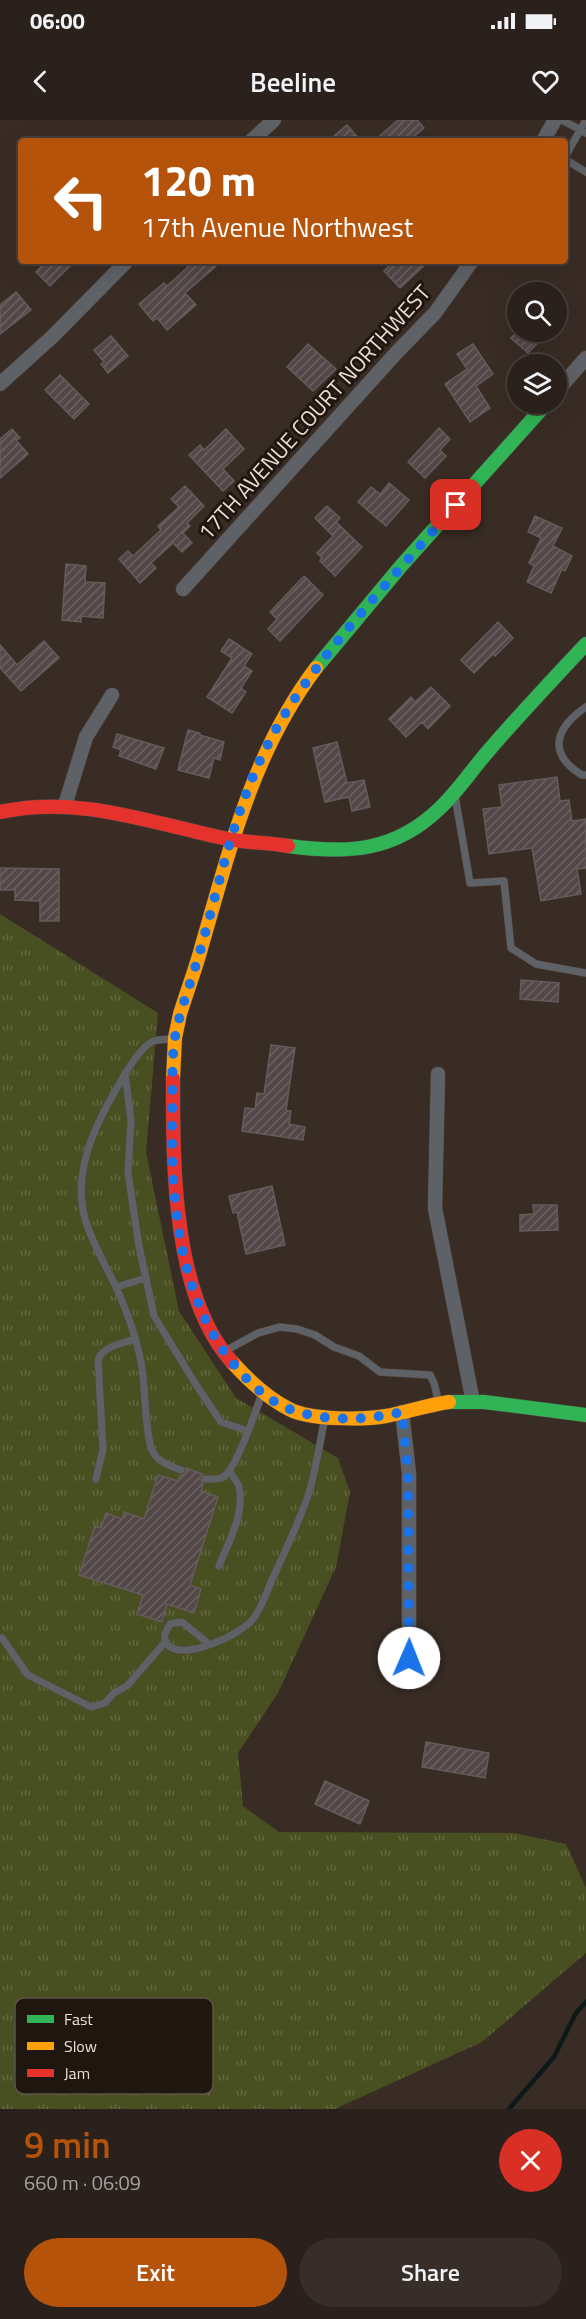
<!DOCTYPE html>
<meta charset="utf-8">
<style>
:root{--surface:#2b211c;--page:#372e29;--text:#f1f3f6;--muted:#a6a3a3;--line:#473e3b;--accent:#b45309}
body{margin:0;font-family:"Titillium Web",sans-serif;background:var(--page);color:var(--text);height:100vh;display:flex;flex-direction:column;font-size:22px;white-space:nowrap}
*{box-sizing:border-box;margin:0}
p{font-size:20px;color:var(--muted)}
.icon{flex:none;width:33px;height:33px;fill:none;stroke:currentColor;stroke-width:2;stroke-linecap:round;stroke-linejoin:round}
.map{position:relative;height:1989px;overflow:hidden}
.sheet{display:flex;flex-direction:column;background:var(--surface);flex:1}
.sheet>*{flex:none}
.guide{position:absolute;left:18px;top:18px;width:550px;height:126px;border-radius:6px;box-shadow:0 6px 24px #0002,0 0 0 2px var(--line);background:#b45309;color:#fff;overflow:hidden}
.fabs{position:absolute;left:507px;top:162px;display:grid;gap:12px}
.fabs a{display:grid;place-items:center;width:60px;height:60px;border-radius:50%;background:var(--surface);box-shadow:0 6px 24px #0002,0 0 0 2px var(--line);font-size:30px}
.pin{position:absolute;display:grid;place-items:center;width:51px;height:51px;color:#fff;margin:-26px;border-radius:12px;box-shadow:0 3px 9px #0006}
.me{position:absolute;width:66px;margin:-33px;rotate:1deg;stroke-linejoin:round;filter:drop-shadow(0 0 4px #0008)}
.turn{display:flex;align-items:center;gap:21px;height:126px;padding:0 24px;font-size:27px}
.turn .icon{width:78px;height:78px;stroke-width:2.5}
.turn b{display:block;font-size:42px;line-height:51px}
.round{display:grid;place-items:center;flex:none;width:63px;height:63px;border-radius:32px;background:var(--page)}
.head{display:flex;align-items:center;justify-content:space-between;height:102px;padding:0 24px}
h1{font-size:36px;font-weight:600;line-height:45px;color:var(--accent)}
.cta{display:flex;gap:12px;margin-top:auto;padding:12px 24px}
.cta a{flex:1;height:69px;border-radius:36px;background:var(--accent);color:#fff;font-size:24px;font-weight:600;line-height:69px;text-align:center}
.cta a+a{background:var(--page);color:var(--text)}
.status{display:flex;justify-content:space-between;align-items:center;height:42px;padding:0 30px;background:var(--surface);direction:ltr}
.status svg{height:16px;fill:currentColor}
header{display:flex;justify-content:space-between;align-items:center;height:78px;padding:0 24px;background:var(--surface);font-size:27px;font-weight:600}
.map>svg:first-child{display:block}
.grass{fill:url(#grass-tufts)}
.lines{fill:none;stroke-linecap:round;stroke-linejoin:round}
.stream{stroke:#0d1819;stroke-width:4.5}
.building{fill:url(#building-hatch);stroke:#665b5b;stroke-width:1.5}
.lane-casing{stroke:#544943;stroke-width:8}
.street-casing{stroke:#544943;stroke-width:15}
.fast-casing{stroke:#544943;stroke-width:15}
.slow-casing{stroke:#544943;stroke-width:15}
.jam-casing{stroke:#544943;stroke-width:15}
.lane{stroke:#5e6267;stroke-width:7}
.street{stroke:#5e6267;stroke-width:14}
.fast{stroke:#30b455;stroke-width:14}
.slow{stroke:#ff9f0a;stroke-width:14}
.jam{stroke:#e5322d;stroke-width:14}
.route{stroke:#1a73e8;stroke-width:10;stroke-dasharray:0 18}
.labels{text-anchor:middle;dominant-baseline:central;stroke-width:6;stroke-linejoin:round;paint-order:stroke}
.street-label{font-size:22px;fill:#edddd5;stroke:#201610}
.key{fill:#201610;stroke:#5e524b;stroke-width:1.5}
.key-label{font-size:16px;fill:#edddd5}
</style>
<div class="status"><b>06:00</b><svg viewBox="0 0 49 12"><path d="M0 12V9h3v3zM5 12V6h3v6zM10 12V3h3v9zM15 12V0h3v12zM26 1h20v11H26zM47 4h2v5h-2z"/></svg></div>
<header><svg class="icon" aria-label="back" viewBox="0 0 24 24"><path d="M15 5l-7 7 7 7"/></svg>Beeline<svg class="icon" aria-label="heart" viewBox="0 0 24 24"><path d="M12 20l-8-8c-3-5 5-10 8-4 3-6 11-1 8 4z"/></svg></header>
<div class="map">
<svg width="586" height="1989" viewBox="0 0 586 1989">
<defs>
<pattern id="grass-tufts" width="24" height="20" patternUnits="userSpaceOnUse" patternTransform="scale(1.5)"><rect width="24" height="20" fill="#484f20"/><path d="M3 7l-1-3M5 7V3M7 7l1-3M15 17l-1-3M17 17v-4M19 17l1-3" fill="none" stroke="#636840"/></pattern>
<pattern id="building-hatch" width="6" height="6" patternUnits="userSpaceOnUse" patternTransform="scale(1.5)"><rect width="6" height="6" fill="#534848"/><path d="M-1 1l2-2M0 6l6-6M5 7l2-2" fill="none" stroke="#6c6262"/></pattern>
</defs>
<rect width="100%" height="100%" fill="#392c25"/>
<!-- grass -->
<path class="grass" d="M0 794 158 893 146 1032 179 1191 236 1278 338 1338 350 1372 336 1447 278 1573 238 1633 243 1686 279 1712 514 1713 566 1724 586 1768V1833L482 1922 335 1989H0Z"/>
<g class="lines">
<!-- stream -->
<path class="stream" d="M509 1989 554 1937 576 1893 586 1882"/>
</g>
<!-- building -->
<path class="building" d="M398 0H417L424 8 409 21H374Z
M347 5 361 21H328Z
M47 141H75L50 166 36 152Z
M184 141H222L185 173 196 185 167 210 157 198 153 201 139 184 164 163 167 166 189 146Z
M394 141H429L400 168 384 151Z
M16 172 31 190 0 214V185Z
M517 212H548L528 233 511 218Z
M111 216 128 236 108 253 101 244 104 242 94 230Z
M308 224 336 249 313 271 287 247Z
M473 224 493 254 476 266 490 288 470 302 445 264 467 249 457 234Z
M60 255 89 284 74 299 45 270Z
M439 308 450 319 440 330 446 336 425 358 408 342Z
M12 309 20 318 16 320 28 334 0 358V319Z
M226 309 244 329 223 349 234 361 223 371 189 335 200 325 204 330Z
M389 363 409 380 386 406 358 382 371 367 380 374Z
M185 366 204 386 187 403 190 406 183 413 192 423 182 432 173 423 151 443 156 448 140 463 119 439 128 431 133 436 161 410 158 406 179 387 171 379Z
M327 386 340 398 336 402 362 427 335 456 320 441 322 438 317 433 333 416 315 398Z
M535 396 562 408 553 426 572 436 565 451 562 449 551 473 527 462 534 446 529 443 541 418 528 412Z
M66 444 86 446 85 462 105 463 103 498 81 496V502L62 500Z
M304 456 323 475 280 521 268 509 277 499 270 492Z
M498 502 513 518 495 536 493 534 474 553 461 540Z
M229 519 252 534 244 546 252 551 241 568 246 572 232 593 207 577 232 538 221 531Z
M44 521 59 538 21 571 0 548V525L17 545Z
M431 567 450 586 428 609 422 602 406 617 389 599 411 577 415 582Z
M188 610 200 613V615L224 622 220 640 214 638 209 658 178 650Z
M117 614 164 628 156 649 119 636 121 630 113 627Z
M337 622 347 663 364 660 370 687 352 691 349 677 325 682 313 628Z
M557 657 560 681 569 680 572 701 586 699V748L577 749 581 774 541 781 532 728 489 734 483 689 502 687 499 665Z
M0 748 59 749V801H40V781L15 780V770H0Z
M521 860 559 863 558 882 520 879Z
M271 925 295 928 286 990 291 991 289 1004 305 1007 303 1020 242 1011 245 988 255 989 257 973 264 974Z
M272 1066 285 1125 246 1134 237 1092 233 1093 229 1076Z
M533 1085H557L558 1110 520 1111V1095L534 1094Z
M186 1348 203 1354 199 1358 203 1364 201 1371 218 1377 190 1465 201 1469 194 1493 167 1484 162 1502 137 1494 143 1475 79 1455 95 1406 101 1408 106 1393 122 1399 124 1392 144 1399 158 1355 178 1361 180 1355 186 1353Z
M426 1622 489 1633 485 1658 422 1647Z
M325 1661 369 1681 360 1704 315 1684Z"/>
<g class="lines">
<defs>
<path id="lane" d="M562 0 586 13
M566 35 586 0
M566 40 586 52
M586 587C555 608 547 634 582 655H586
M455 676 470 763 504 761 511 828 536 844 586 853
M172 919C167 920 160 919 154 921 142 925 124 954 118 966 95 1005 72 1052 85 1099 92 1122 104 1143 115 1165 126 1189 136 1216 141 1242 146 1270 144 1300 151 1328 157 1342 168 1345 181 1350
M125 953 131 1000 128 1053 139 1126 154 1196 198 1268 221 1302 248 1311
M116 1167 146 1158
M225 1231 258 1213 280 1207 297 1209 315 1215 334 1227 359 1236 380 1252 430 1255 434 1263 439 1284
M96 1359 103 1329 98 1240C103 1226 121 1224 135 1219
M205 1359C211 1359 218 1360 223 1357 237 1348 255 1292 262 1274
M219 1446C228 1423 245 1394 239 1367 238 1362 232 1356 229 1351
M2 1518 28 1555 91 1587 105 1583 114 1573 127 1566 165 1522
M209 1524 182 1502 170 1504C166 1511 162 1517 167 1524 181 1543 242 1514 253 1499 261 1489 266 1474 271 1462 284 1433 299 1403 309 1373 316 1348 320 1322 325 1297"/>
<path id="street" d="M251 21 274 0
M543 21 555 0
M0 264 52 217 127 141
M556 272 586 238
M183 469 397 232 435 193 472 141
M65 685 86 617 112 575
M438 954 435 1088 473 1282
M402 1292 409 1353V1537"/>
<path id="fast" d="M316 548 401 446 546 284
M288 726C347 734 395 732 440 688 459 670 473 648 490 629 521 593 554 558 586 524
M449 1282H484L586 1295"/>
<path id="slow" d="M173 959 175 918 180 894C187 871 196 848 202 825 230 728 254 630 316 548
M232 1242C249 1261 266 1277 289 1289 309 1300 363 1300 386 1296 407 1292 428 1285 449 1282"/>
<path id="jam" d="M0 692C77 675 148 702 223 718 244 723 266 722 288 726
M173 959C173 1043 172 1176 232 1242"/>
</defs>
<!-- lane casing -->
<use href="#lane" class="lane-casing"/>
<!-- street casing -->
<use href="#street" class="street-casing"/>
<!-- fast casing -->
<use href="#fast" class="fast-casing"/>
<!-- slow casing -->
<use href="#slow" class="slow-casing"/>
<!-- jam casing -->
<use href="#jam" class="jam-casing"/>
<!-- lane -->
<use href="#lane" class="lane"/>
<!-- street -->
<use href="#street" class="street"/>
<!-- fast -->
<use href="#fast" class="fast"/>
<!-- slow -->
<use href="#slow" class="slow"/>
<!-- jam -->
<use href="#jam" class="jam"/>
</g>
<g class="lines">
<!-- route -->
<path class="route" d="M409 1538 408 1353 402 1292C367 1300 330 1302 295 1291 277 1286 261 1273 248 1260 180 1193 171 1088 172 997 173 971 171 943 175 917 181 885 194 855 202 824 221 758 235 689 266 628 294 572 333 526 373 479 401 448 428 416 456 385"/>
</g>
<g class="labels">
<!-- street labels -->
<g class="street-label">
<text transform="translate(314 292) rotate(-48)">17TH AVENUE COURT NORTHWEST</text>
</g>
</g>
<!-- legend -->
<rect x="15" y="1878" width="198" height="96" rx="9" class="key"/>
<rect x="27" y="1895" width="27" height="8" fill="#30b455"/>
<rect x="27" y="1922" width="27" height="8" fill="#ff9f0a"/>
<rect x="27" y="1949" width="27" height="8" fill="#e5322d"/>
<g class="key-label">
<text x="64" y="1905">Fast</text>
<text x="64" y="1932">Slow</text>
<text x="64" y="1959">Jam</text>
</g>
</svg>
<div class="fabs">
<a><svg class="icon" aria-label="search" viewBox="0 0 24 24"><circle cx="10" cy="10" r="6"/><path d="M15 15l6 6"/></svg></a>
<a><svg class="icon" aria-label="layers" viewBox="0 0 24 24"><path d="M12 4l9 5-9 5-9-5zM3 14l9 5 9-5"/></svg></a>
</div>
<div class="pin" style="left:456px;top:385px;background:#d93025"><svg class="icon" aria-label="arrive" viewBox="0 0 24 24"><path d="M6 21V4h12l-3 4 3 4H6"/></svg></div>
<svg class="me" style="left:409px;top:1538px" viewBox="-20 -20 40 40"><circle r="19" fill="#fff"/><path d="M0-13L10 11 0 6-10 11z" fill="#1a73e8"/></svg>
<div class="guide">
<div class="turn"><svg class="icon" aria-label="left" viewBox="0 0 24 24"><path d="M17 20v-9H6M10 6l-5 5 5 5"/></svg><div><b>120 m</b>17th Avenue Northwest</div></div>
</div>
</div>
<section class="sheet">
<div class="head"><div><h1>9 min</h1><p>660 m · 06:09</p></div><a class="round" style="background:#d93025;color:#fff"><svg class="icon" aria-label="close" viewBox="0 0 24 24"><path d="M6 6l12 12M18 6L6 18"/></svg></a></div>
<div class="cta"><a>Exit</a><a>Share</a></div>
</section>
